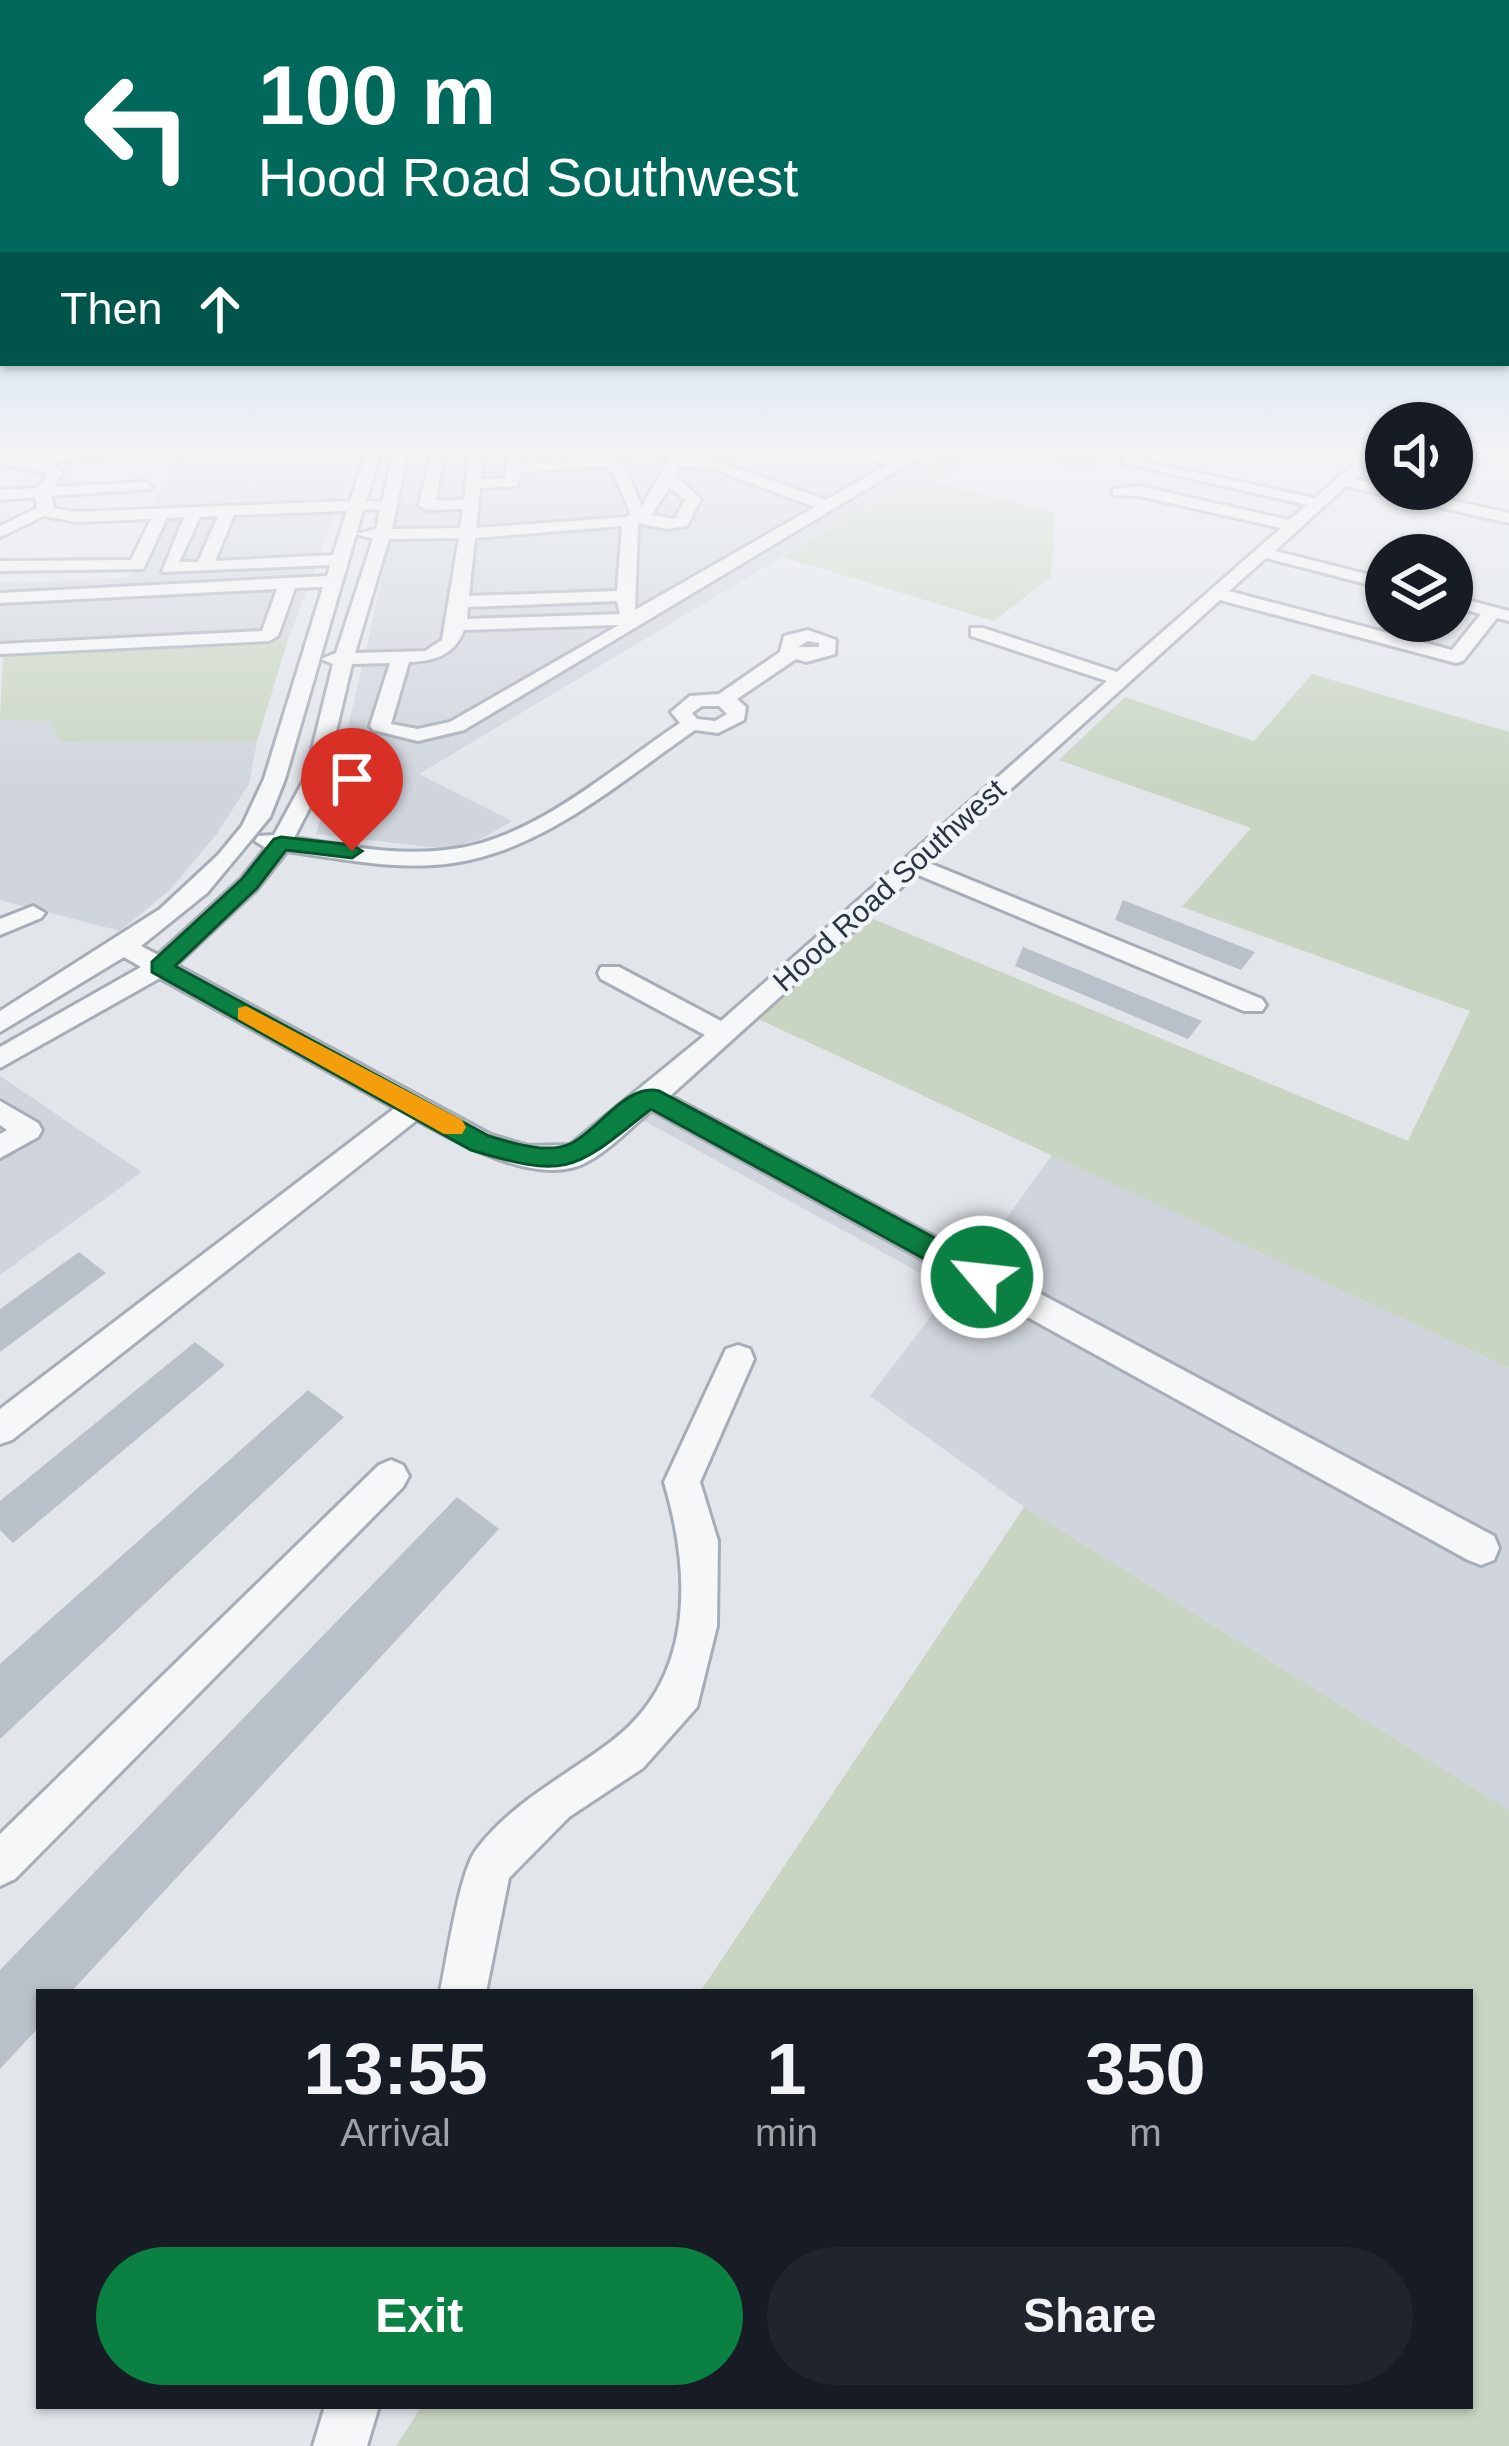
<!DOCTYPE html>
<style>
:root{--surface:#171b24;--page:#20242c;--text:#f1f3f6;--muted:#9ea1a6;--accent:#0b8043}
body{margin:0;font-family:Arial,sans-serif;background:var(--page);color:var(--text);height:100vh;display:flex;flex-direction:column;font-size:45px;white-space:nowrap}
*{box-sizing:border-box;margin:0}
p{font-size:39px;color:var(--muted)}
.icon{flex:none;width:66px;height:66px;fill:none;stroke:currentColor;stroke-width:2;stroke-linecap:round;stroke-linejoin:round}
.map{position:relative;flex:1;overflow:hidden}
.drawer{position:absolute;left:36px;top:1989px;width:1437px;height:420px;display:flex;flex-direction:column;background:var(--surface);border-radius:0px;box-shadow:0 3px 9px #0004}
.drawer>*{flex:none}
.banner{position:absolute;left:0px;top:0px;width:1509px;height:366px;box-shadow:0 3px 9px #0004;background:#00695c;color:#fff;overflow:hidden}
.fabs{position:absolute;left:1365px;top:402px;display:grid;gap:24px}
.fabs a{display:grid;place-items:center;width:108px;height:108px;border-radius:50%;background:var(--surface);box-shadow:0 3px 9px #0004;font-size:60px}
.pin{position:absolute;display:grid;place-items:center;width:102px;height:102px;color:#fff;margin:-123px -51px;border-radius:50% 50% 50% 0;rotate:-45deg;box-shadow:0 0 12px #0007}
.pin .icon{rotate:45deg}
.me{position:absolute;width:132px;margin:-66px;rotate:298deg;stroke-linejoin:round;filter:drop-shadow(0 0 9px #0008)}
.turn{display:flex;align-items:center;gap:42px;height:252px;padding:0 60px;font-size:54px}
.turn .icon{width:156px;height:156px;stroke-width:2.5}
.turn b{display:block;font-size:84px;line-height:102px}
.then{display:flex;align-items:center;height:114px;padding:0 60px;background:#0003;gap:24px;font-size:45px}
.eta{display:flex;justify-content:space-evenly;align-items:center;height:204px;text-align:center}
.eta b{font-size:72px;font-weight:700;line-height:84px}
.primary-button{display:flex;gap:24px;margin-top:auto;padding:24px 60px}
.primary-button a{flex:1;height:138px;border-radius:72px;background:var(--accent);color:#fff;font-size:48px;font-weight:700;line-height:138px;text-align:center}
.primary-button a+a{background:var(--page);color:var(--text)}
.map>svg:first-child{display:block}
.built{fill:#d0d5dd}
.green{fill:#c9d5c2}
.building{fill:#b9c0c9}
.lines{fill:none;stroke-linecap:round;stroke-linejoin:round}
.minor-casing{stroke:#a7adb6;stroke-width:6}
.minor{fill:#f5f7f9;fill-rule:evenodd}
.route{fill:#0b8043;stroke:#07532c;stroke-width:3}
.slow{fill:#f59e0b}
.labels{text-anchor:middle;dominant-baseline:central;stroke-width:9;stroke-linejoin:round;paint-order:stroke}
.far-street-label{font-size:30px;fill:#293544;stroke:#f2f5f8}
</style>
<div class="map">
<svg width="1509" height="2446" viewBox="0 0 1509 2446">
<rect width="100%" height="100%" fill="#e2e6eb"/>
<!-- built -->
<path class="built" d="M183 448H360L288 640 3 652 0 657V583L128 578 163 521 168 509H152Z
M412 448H964L419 774 512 821 481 839 447 849 316 834 346 736Z
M0 720 50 721 62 742 257 741 249 784 216 835 170 890 120 931 0 900Z
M0 1076 142 1172 0 1275Z
M668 1094 979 1256 1052 1155 1509 1368V1810L1024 1507 870 1396 951 1290 641 1119Z"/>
<!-- green -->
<path class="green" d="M964 448H981L936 483 1055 512 1051 577 994 621 783 557Z
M991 448H1120L1087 472Z
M288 640 257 741 61 742 50 721 0 720 3 652Z
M1312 674 1509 732V1368L754 1017 866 916 1408 1141 1470 1011 1182 907 1251 828 1059 760 1125 697 1254 741Z
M1024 1507 1509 1810V2446H396L422 2406H1470V1992H700Z"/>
<!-- building -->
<path class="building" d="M1123 900 1255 952 1241 970 1115 920Z
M1023 947 1202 1021 1188 1039 1015 966Z
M79 1252 106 1273 0 1352V1309Z
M195 1342 225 1365 13 1543 0 1530V1501Z
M308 1390 344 1417 0 1739V1664Z
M457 1497 499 1529 71 1992H39V2027L0 2069V1970Z"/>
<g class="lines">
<defs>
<path id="minor" d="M106 448H143L52 463 63 472 54 487 145 482 152 486 150 489 51 496 55 509 77 512 350 501 368 448H382L366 501 382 502 394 448H408L392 529 460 528 463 509 427 510 419 505 431 453 438 449 521 448 522 463 605 457 628 448H646L618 462 627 472 642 507 675 448H689L684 457 720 462 826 500 887 465 832 448H854L898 459 918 448H935L464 730 418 741 373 730 370 726 390 663 352 664 325 778 294 838C346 846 400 857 453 849 536 838 612 768 680 723L671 712 690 696 719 694 780 652 784 636 808 630 836 640 835 654 806 662 796 659 737 699 746 707 744 720 718 733 695 730C621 781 544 850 453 863 398 871 341 859 287 851L257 889 176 965 491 1135 528 1146 570 1145 705 1035 601 979 598 973 601 967H619L721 1021 1107 681 971 636V628H983L1117 672 1281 528 1139 496 1113 495V489L1139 486 1289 520 1307 505 1123 463V457L1315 498 1372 448H1386L1354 479 1509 513V523L1346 486 1275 551 1386 579V589L1266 558 1229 591 1452 650 1481 614 1452 606V596L1509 611V621L1497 618 1463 661 1456 663 1220 600 929 863 1262 999 1266 1005 1262 1011H1244L916 874 670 1096 1494 1536 1499 1548 1494 1560 1481 1565 1468 1560 652 1110C631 1127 609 1151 585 1163 538 1187 458 1143 417 1120L12 1440 0 1444V1409L395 1108 160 978 0 1068V1047L141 967 124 957 0 1032V1011L160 909 218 855 242 826 264 779 323 587 295 588 278 636 269 641 0 654V644L262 631 277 589 0 603V593L327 576 330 565 162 572 184 517 167 518 143 569 0 571V561L131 560 151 519 77 522 44 516 0 537V526L37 508 35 497 0 500V490L38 488 48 473 0 464V456L28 458ZM508 455 505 479H481L484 456ZM469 456 464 500H436L444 457ZM605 466 613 473 631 514 626 517 476 528 480 488 517 486 521 472ZM680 466 713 469 815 507 635 610 638 523 667 529 687 526 701 499 675 476ZM669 487 685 500 675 519 652 515ZM380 509 376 529 356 534 373 539 336 653 321 659 333 664 305 778 274 835 258 836 255 841 266 848 241 879 158 955 141 946 207 893 270 817 285 779 363 510ZM347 511 333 555 215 561 234 515ZM218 516 198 562H179L200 517ZM622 526 617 591 469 596 475 538ZM459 538 442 640 425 651 355 653 389 539ZM617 601 620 614 467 619 468 607ZM619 625 450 722 418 729 391 724 409 662C434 661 454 656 464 630ZM808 641 819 643V647H798ZM702 706H719L727 714 715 721 697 719 692 713Z
M33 906 45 913 41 918 0 935V919Z
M0 1101 38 1123 42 1130 38 1137 0 1158V1134L7 1130 0 1125Z
M738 1345 750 1349 754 1359 700 1482 718 1541 717 1626 697 1707 643 1768 569 1817 509 1878 486 1992H440C447 1960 459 1873 476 1850 513 1801 565 1777 612 1741 695 1678 691 1573 664 1482L726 1349Z
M391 1460 403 1465 409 1476 403 1487 15 1879 0 1886V1834L379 1465Z
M325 2406H379L367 2446H313Z"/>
</defs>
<!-- minor casing -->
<use href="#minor" class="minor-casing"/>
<!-- minor -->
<use href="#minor" class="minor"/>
</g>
<!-- sky -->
<linearGradient id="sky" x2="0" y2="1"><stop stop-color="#89b6dd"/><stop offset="0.57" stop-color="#f2f4f6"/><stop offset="1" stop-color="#f2f4f6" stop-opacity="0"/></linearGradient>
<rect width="1509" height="790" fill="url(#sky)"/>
<!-- route -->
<path class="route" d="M281 837 352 845 362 851 352 858 286 850 257 888 175 966 489 1136C513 1143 548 1155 572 1143 598 1130 628 1082 659 1091L993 1269 997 1277 993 1285H972L651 1109C574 1170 570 1180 471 1150L152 972V962L242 879 274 839Z"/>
<!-- slow -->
<path class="slow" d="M246 1006 462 1120 466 1127 462 1134H444L238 1019V1008Z"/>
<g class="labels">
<!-- far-street labels -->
<g class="far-street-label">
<text transform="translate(889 885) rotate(-42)">Hood Road Southwest</text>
</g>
</g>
</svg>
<div class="fabs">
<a><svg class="icon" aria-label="sound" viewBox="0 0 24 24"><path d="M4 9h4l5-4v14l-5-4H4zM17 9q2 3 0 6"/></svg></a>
<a><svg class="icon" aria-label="layers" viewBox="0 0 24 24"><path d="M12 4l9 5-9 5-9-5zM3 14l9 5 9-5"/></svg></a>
</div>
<div class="pin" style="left:352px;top:851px;background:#d93025"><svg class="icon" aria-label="arrive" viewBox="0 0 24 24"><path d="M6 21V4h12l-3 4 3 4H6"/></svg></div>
<svg class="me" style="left:982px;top:1277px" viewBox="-20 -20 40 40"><circle r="17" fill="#0b8043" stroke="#fff" stroke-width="3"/><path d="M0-11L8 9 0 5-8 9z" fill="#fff"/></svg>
<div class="banner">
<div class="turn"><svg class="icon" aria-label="left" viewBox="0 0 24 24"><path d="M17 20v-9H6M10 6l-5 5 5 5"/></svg><div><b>100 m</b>Hood Road Southwest</div></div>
<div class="then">Then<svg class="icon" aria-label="ahead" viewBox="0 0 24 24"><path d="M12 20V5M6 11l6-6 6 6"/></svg></div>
</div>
<section class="drawer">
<div class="eta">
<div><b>13:55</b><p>Arrival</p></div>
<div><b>1</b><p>min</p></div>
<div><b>350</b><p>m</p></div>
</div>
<div class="primary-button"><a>Exit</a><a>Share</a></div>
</section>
</div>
